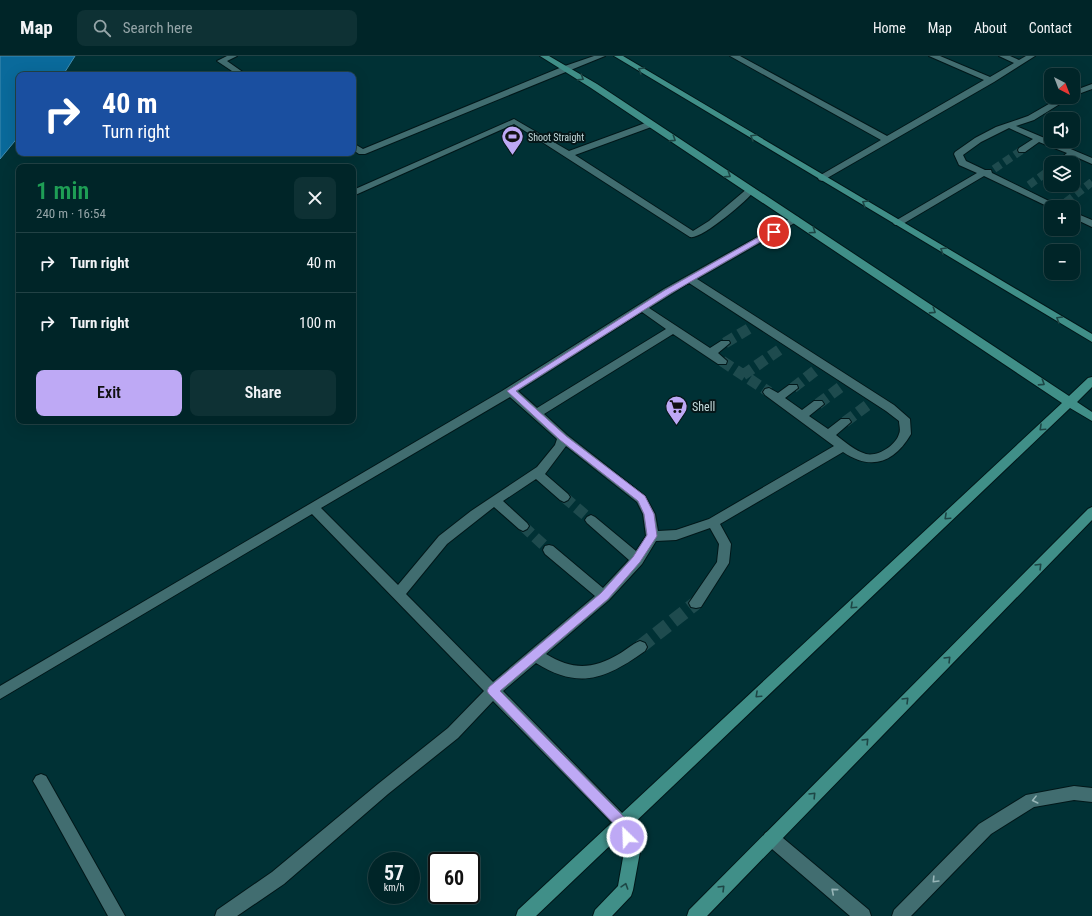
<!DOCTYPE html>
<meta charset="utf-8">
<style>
:root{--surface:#002528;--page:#0e3134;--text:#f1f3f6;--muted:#95a5a8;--line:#224245;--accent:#bea9f5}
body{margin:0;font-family:"Roboto Condensed",sans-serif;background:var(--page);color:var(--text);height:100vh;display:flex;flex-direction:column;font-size:15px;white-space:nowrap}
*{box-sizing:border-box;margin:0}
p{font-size:13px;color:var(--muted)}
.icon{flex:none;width:22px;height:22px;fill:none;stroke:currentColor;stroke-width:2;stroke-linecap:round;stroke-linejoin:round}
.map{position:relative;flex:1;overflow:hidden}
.side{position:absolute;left:16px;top:108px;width:340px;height:260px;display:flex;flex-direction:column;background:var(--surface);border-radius:8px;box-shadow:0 4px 16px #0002,0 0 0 1px var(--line)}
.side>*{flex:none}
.top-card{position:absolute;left:16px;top:16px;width:340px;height:84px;border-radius:8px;box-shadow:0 4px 16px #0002,0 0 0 1px var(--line);background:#1a4fa0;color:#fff;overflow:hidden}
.needle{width:26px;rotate:138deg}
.buttons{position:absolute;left:1044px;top:12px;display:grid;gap:8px}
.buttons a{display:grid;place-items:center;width:36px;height:36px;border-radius:8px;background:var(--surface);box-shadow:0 4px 16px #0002,0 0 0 1px var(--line);font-size:20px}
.speed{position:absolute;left:368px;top:796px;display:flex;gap:8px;font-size:20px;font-weight:700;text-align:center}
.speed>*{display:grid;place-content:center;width:52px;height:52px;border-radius:50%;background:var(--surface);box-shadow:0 4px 16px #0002,0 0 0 1px var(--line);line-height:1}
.speed small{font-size:10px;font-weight:400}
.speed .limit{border:2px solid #111;border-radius:6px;background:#fff;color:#111}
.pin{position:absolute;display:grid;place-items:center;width:34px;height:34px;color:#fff;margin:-17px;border:2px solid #fff;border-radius:50%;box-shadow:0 1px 4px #0007}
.me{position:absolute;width:44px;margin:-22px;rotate:336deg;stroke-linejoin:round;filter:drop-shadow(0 0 3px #0008)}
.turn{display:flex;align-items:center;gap:14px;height:84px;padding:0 20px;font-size:18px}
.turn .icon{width:52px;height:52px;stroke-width:2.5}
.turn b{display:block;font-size:28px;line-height:34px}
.round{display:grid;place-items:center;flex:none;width:42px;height:42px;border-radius:8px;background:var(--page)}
.overview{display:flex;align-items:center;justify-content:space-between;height:68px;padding:0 20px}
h1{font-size:24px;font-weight:600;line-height:30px;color:#1e9e55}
.action{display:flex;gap:8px;margin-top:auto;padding:8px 20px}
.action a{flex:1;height:46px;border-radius:8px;background:var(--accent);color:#111;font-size:16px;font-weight:600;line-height:46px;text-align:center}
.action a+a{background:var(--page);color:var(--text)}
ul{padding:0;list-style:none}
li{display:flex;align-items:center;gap:12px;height:60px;padding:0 20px;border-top:1px solid var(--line)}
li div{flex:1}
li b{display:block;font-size:15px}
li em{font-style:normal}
header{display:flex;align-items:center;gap:24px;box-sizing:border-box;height:56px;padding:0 20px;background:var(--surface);border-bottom:1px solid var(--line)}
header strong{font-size:19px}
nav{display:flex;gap:22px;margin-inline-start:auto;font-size:14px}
.search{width:280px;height:36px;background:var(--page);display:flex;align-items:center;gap:10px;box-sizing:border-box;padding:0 14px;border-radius:8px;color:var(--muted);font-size:15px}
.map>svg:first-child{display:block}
.water{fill:#0a6a9b;stroke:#428caf}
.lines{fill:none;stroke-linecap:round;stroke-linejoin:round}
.minor-tunnel-far2{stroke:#1e4b4e;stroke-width:8;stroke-dasharray:8 4.5;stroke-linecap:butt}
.minor-tunnel-far1{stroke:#1e4b4e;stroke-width:11;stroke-dasharray:11 5.5;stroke-linecap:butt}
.minor-tunnel{stroke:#1e4b4e;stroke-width:14;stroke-dasharray:14 7;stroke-linecap:butt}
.minor-casing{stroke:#011719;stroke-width:2}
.major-casing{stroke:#011719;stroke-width:2}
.minor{fill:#416d70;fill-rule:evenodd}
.major{fill:#408f88;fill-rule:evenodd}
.oneway{stroke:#1d4645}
.oneway2{stroke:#97b5b7}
.route{fill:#bea9f5;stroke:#7c6e9f}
.labels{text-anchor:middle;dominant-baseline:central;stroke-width:4;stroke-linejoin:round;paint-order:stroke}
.far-poi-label{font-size:10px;fill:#c5dcdd;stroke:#051618;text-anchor:start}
.poi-label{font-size:12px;fill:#c5dcdd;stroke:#051618;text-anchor:start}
</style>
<header>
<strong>Map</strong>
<div class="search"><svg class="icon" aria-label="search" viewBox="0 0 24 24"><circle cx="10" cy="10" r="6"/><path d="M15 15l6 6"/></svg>Search here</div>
<nav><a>Home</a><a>Map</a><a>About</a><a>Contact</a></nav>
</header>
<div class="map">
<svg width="1092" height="860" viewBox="0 0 1092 860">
<rect width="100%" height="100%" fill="#003135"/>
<!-- water -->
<path class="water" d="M0 0H75L63 19H19V80L0 103Z"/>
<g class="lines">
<!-- minor-tunnel-far2 -->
<path class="minor-tunnel-far2" d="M994 113 1022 94
M1029 129 1051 113
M1066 146 1092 126"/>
<!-- minor-tunnel-far1 -->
<path class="minor-tunnel-far1" d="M725 287 750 272
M722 305 769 336
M743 319 782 292
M793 332 816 314
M818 348 842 330
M845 366 869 348
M564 441 591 464
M523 470 549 494"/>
<!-- minor-tunnel -->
<path class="minor-tunnel" d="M640 591 696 547"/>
<defs>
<path id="minor" d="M227 0H237L227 5 247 19H238L217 5Z
M594 0H605L365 98H359L353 94V87L363 93 562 11Z
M730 0H740L887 80 984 24 929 0H940L990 21 1014 7 999 0H1010L1019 4 1026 0H1035L994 26 822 125 819 124 818 122 819 120 881 84Z
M1092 28V33L1073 40V35Z
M1061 41H1071L1034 64 1016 70 1092 102V108L1074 100 1065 107H1055L1067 97 1039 86 1025 96H1019L1018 94 1019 92 1033 83 1009 72 981 86 963 99 966 105 985 114H991L992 117 1061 151 1051 152 984 120 901 169H895L893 167 895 165 977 117 959 109 954 98 955 96 975 82 996 71 1028 60Z
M514 63 569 95 648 66H654L655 68 654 70 575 99 693 175 709 165 748 132H754L755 134C748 144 701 184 690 181L514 68 353 140V134Z
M1073 156 1092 164V171L1073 162Z
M795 160 798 161 800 163 798 165 697 223 894 349 910 363 911 378C894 407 871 415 843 396L720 468 731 488 729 507 701 551 696 552 691 551 689 547 717 506 719 488 710 472 676 484 656 485 642 508 609 544 546 598C572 614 592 614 619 598 626 594 632 588 640 585L645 587 647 591 645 595C606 623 579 634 536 607L503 635 627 762 630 767 627 772 622 775 617 772 493 645 458 682 388 738 284 828 237 860H215L217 854 272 816 378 728 448 672 484 635 312 458 0 643V630L502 335 664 233ZM689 227 886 355 899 365C899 369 901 374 899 378 896 389 878 401 866 398 855 395 845 386 836 379L851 366 849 363H841L828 373 809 360 824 348 822 345H814L802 354 785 342 798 332 797 329H789L778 337 769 332 765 333 763 336 765 339 834 390 709 463 676 474 658 475 655 458 645 440 567 379 544 358 673 278 718 308H726L727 305 718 297 730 287 729 285H721L710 292 649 252ZM642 256 666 273 537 352 518 335ZM510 341 557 383 555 389 537 411 471 455 439 480 398 529 321 452ZM566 390 637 446 643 458 646 480 636 495 595 461 591 459 587 461 585 464 587 467 629 504 603 532 553 490 549 489 545 490 543 494 545 498 595 540 493 626 406 538 447 488 494 451 519 473 523 475 527 473 529 470 527 467 503 445 536 423 560 444 564 446 568 444 570 441 568 438 545 418Z
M41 718 46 720 125 860H108L36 730 33 725 36 720Z
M1074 730 1092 732V746L1074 744 1034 751 991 778 911 860H892L894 854 979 768 1026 739Z
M771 774 777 777 869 854 871 860H850L765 787 763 782 765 777Z"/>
<path id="major" d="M540 0H549L597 28 1069 340 1088 322 1092 321V331L1077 346 1092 356V365L1070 352 631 770 640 796 633 834 631 840 612 860H593L595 854 618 830 624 796 619 781 536 860H516L518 854 1062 347 591 32Z
M614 0H623L1092 278V286Z
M1092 451V464L707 860H687L689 854 1088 453Z"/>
</defs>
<!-- minor casing -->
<use href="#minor" class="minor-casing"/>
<!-- major casing -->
<use href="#major" class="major-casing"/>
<!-- minor -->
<use href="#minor" class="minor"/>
<!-- major -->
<use href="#major" class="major"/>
</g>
<!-- one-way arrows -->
<defs><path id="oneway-chevron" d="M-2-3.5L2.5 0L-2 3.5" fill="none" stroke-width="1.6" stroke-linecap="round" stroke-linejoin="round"/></defs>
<g class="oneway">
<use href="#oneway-chevron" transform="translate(641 14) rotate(-149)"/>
<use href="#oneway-chevron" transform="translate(581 22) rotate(32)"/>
<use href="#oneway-chevron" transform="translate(753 81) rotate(-149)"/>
<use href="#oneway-chevron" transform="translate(673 83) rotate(33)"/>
<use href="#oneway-chevron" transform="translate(728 119) rotate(33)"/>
<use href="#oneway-chevron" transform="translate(865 147) rotate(-149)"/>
<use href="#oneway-chevron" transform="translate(813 175) rotate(34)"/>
<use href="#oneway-chevron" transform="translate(943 194) rotate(-149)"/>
<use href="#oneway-chevron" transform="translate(933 255) rotate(33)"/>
<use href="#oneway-chevron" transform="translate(1059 263) rotate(-149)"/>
<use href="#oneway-chevron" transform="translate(1042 327) rotate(33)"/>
<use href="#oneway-chevron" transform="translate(1042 372) rotate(137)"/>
<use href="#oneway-chevron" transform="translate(947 461) rotate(137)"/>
<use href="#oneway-chevron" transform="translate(1039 510) rotate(-45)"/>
<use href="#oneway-chevron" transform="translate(853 550) rotate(137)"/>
<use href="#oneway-chevron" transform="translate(948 603) rotate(-45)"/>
<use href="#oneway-chevron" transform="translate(758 639) rotate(137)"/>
<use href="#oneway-chevron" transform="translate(906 644) rotate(-45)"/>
<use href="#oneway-chevron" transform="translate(866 685) rotate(-46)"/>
<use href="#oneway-chevron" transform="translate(813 739) rotate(-46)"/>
<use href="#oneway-chevron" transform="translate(625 830) rotate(-72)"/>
<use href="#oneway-chevron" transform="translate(722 832) rotate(-45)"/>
</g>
<g class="oneway2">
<use href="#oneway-chevron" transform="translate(1035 744) rotate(166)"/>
<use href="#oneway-chevron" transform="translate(935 824) rotate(134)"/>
<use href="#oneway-chevron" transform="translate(834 835) rotate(-140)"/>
</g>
<!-- route -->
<path class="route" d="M771 174H774L777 176 671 237 516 335 566 380 645 440 654 458 657 480 640 506 608 543 500 635 626 763 633 781 631 786 627 787 623 786 617 771 489 638 487 635 489 631 601 537 633 501 647 479 644 458 638 445 560 384 507 335 665 234Z"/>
<!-- icons -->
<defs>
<symbol id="stadium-pin" viewBox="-11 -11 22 30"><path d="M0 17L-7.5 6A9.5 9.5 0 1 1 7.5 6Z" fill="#bea9f5" stroke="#051618"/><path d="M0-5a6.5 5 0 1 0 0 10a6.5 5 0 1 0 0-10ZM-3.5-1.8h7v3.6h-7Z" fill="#111"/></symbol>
<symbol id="supermarket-pin" viewBox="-11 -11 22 30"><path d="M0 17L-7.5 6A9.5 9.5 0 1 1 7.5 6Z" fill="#bea9f5" stroke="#051618"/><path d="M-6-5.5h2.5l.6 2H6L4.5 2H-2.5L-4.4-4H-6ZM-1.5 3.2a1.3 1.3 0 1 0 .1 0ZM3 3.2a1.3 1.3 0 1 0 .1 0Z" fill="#111"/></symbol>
</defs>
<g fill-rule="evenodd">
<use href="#stadium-pin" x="500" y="68" width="25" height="34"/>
<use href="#supermarket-pin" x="664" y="338" width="25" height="34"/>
</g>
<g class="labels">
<!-- far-poi labels -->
<g class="far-poi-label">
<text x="528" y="81">Shoot Straight</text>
</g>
<!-- poi labels -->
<g class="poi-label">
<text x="692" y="351">Shell</text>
</g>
</g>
</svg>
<div class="buttons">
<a><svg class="needle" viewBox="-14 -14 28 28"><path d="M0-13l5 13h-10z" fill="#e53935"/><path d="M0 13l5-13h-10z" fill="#95a5a8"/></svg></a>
<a><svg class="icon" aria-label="sound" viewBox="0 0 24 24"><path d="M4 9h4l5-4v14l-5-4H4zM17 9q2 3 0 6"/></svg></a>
<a><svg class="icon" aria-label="layers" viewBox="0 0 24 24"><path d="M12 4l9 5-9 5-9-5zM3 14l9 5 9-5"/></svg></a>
<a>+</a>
<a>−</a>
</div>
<div class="speed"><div>57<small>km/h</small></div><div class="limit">60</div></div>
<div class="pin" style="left:774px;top:176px;background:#d93025"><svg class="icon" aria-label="arrive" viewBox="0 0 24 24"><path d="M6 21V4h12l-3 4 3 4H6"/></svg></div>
<svg class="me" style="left:627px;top:781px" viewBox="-20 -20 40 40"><circle r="17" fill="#bea9f5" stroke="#fff" stroke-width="3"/><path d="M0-11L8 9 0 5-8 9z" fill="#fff"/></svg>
<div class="top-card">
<div class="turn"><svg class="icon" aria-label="right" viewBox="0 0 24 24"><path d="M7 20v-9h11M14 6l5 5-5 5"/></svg><div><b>40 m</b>Turn right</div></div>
</div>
<section class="side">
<div class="overview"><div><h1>1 min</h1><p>240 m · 16:54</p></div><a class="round"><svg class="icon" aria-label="close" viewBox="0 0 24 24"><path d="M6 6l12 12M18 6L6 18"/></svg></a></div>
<ul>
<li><svg class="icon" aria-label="right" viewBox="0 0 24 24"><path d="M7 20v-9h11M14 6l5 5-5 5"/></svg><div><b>Turn right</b></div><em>40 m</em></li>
<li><svg class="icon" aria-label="right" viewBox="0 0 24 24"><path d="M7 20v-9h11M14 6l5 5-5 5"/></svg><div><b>Turn right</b></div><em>100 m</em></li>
</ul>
<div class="action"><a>Exit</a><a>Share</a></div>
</section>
</div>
